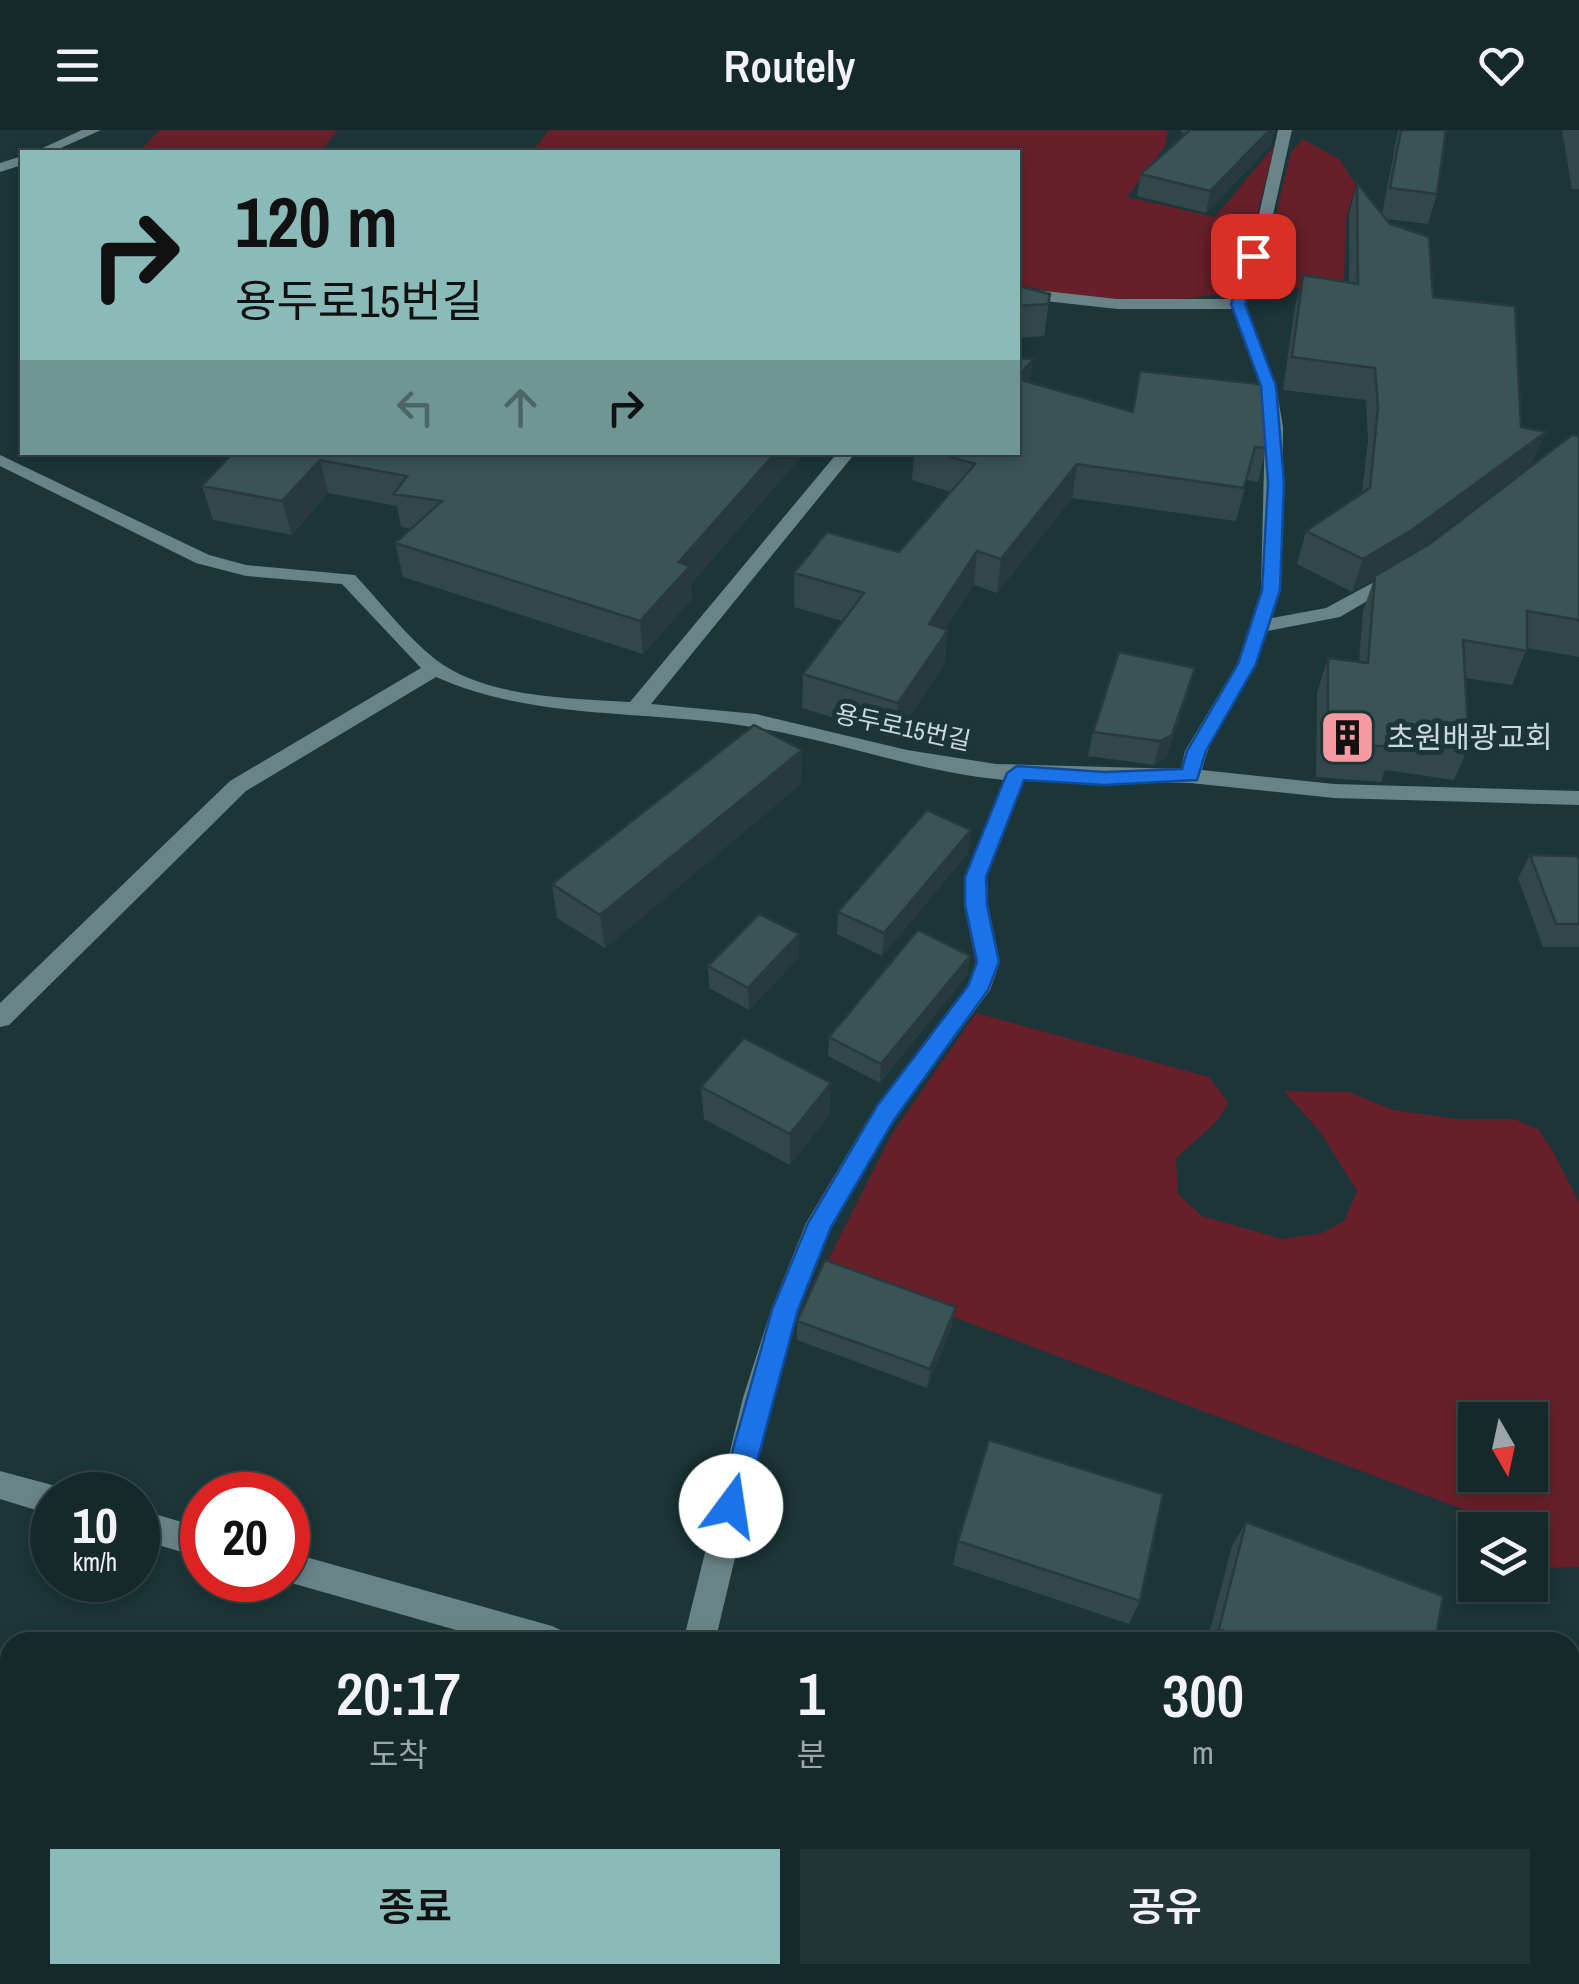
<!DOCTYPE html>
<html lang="ko">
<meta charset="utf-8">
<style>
:root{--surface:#15282a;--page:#223436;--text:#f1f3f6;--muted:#9da6a8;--line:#344447;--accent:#8bbbb9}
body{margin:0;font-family:"Archivo Narrow","Noto Sans KR",sans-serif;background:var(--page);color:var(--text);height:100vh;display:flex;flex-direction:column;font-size:38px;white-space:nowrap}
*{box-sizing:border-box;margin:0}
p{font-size:32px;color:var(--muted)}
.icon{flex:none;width:55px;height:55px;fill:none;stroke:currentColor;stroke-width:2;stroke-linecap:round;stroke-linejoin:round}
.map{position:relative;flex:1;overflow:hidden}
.panel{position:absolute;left:0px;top:1502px;width:1580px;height:352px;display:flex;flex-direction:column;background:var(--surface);border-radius:30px 30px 0 0;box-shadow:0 5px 15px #0003,0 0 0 2px var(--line)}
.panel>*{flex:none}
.banner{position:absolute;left:20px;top:20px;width:1000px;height:305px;border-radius:0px;box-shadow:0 5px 15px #0003,0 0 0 2px var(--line);background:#8bbbb9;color:#111;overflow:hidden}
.needle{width:65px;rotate:171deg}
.tools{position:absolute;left:1458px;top:1272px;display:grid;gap:20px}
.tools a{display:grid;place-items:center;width:90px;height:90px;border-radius:0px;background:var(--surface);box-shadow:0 5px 15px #0003,0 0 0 2px var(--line);font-size:50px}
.speed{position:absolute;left:30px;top:1342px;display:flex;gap:20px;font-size:50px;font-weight:700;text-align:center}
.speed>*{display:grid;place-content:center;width:130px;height:130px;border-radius:50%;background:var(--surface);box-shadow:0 5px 15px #0003,0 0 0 2px var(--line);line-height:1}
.speed small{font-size:25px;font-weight:400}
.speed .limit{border:15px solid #d22;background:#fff;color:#111}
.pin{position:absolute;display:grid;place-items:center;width:85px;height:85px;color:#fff;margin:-42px;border-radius:20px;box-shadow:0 5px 15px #0006}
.me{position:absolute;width:110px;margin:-55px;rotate:14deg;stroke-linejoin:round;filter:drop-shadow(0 0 8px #0008)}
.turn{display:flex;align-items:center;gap:35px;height:210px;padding:0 50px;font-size:45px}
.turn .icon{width:130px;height:130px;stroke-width:2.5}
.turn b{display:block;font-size:70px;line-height:85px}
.lanes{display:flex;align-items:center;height:95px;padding:0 50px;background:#0003;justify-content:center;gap:50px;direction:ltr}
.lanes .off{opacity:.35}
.eta{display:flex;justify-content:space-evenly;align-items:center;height:170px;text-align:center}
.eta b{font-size:60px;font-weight:600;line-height:70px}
.button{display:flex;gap:20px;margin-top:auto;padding:20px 50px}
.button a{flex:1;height:115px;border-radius:0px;background:var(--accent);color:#111;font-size:40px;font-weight:600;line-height:115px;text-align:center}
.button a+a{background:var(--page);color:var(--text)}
header{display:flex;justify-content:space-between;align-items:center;height:130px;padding:0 50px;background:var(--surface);font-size:45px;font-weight:600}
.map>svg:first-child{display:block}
.green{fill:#671f29;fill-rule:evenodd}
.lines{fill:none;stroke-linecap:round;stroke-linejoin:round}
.stream{fill:#277882;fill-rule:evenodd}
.minor{fill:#698488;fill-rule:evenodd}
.wall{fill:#31474b}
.shaded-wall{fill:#283a3d}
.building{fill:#395357;stroke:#283a3d;stroke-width:2.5}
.route{fill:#1a73e8;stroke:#114b97;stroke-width:2.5}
.labels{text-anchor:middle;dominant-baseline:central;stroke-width:10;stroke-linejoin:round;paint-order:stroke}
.far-street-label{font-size:25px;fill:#cad9db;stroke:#1c3538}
.poi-label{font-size:30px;fill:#cad9db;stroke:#1c3538;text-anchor:start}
</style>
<header><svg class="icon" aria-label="menu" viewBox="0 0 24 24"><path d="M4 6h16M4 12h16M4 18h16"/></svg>Routely<svg class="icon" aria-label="heart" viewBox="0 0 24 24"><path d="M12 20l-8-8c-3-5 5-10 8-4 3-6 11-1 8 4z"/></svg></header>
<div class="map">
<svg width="1579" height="1854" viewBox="0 0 1579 1854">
<rect width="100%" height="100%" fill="#1c3538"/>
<!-- green -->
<path class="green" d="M160 0H338L320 22H138Z
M549 0H1168L1165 16 1127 67 1215 87 1274 16 1255 93 1228 160C1185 178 1064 168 1018 154V22H532Z
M1303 9 1339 29 1356 55 1346 88 1344 156 1320 162 1259 153 1291 22Z
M976 883 1209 947 1228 972C1217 998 1195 1008 1176 1029L1178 1064 1202 1086 1283 1109 1322 1103 1344 1091 1357 1061 1321 1003 1284 961 1349 962 1394 980 1456 989H1514L1538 999 1552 1020 1579 1072V1437L1541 1438 1539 1407 1530 1400 1486 1388 824 1138 891 1005ZM1475 1290H1530V1345H1475Z"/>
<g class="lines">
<!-- stream -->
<path class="stream" d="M538 1845H560L557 1854H535Z"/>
<!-- minor -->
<path class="minor" d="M82 0H101L52 22H34Z
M1278 0H1292L1270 98 1246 174 1276 256 1283 297 1281 460 1272 488 1326 478 1389 444H1403L1406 448 1340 487 1268 501C1252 550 1214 590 1202 640L1334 654 1579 661V675L1334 668 1190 653 1024 651 987 747 988 775 1000 832 990 860 894 990 832 1097 799 1180 773 1268 715 1512H683L743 1268 771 1180 806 1093 876 976 967 856 976 832 964 775 965 747 1004 650C919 642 841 612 758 598 651 579 538 592 436 547L246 661 9 895 0 897V873L230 651 421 538 342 454 246 446 196 433 0 336V325L209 425 246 435 355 445C381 473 405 505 435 529 485 568 569 568 630 572L838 322H856L651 574 756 584 907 620 996 634 1181 639 1185 621 1237 534 1261 460 1265 297 1260 256 1232 179H1117L1018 168V158L1117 169H1232L1256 98Z
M22 26V35L0 42V33Z
M0 1341 52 1355 65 1365H52V1385L0 1369Z
M138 1379 202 1398V1428L138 1409Z
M288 1422 552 1496 563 1501 568 1512H498L288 1452 282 1450H288Z
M1570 1781 1579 1782V1818L1570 1817Z"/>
</g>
<!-- wall -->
<path class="wall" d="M1180 0H1274L1271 15 1206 83 1137 66 1141 44 1184 5Z
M1398 0H1446L1437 64 1428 94 1386 89 1433 167 1521 297 1532 334 1411 425 1431 413 1579 306V527L1527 518 1512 555 1465 548 1469 616 1454 650 1385 640 1381 652 1316 647 1317 562 1328 528 1359 532 1363 481 1374 449 1352 462 1297 434 1306 401 1362 363 1368 310 1366 270 1283 260 1295 176 1303 145 1349 152V84L1357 53 1382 84Z
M1562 0H1579V59H1572Z
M1018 156 1050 164 1044 206 1018 208Z
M1140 241 1266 318 1258 352 1247 350 1236 391 1072 368 997 463 974 455 945 499V533L896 607 802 578 803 544 842 491 794 477V443L899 422 951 362 912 350 914 322H1018L1030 252 1132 282Z
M234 322H805L691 454 692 469 643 524 403 447 395 413 412 399 401 397 397 376 328 363 292 405 213 390 202 356Z
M1195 538 1189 561 1166 628 1154 635 1088 626 1093 602Z
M802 620 801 654 605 818 557 788 552 754Z
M968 723 882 826 837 804 838 782Z
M1530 725 1579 730V817H1543L1518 748Z
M799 804V827L749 880 709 858 708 836Z
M970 826 967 845 880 953 828 926 829 907Z
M701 957 830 984 790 1035 704 989Z
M797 1191 952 1196 927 1258 797 1210Z
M1246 1392 1435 1512H1207L1232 1416Z
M958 1411 1140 1471 1129 1494 953 1435Z"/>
<!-- shaded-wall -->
<path class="shaded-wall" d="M1270 0H1274L1271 15 1206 83 1210 61Z
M1033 229 1029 262 1018 276V247Z
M1546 302 1532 334 1400 433 1352 462 1363 429Z
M776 322H805L691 454 692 469 643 524 640 491 679 432Z
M320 330 328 363 292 405 282 371Z
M1077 334 1072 368 997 463 1001 429Z
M977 421 974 455 926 528 929 494Z
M948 500 945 533 896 607 898 573Z
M1195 538 1189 561 1166 628 1154 635 1160 611Z
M802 620 801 654 605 818 600 785Z
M971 700 968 723 882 826 884 803Z
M799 804V827L749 880 748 858Z
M970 826 967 845 880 953 881 934Z
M831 953 830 984 790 1035V1004Z
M956 1177 952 1196 927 1258 930 1239Z"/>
<!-- building -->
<path class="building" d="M1190 0H1270L1210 61 1141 44Z
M1401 0H1446L1437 64 1390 58Z
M1357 53 1390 94 1429 107 1433 167 1515 176 1521 297 1546 302 1412 400 1363 429 1306 401 1370 358 1378 277 1375 238 1292 227 1303 145 1358 154Z
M1018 156 1050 164 1048 174 1018 176Z
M1018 228 1033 229 1018 247Z
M1140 241 1268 255 1266 318 1255 317 1244 358 1077 334 1001 429 977 421 929 494 948 500 898 573 803 544 864 463 794 443 827 402 899 422 975 334 935 322H1018V249L1133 282Z
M1572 305 1579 306V490L1527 481V521L1463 510 1469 616 1394 605V617L1328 613V528L1368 533 1375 446 1431 413Z
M234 322H776L679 432 690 436 640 491 395 413 442 371 394 364 407 346 320 330 282 371 202 356Z
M1119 522 1195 538 1172 605 1160 611 1093 602Z
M754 595 802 620 600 785 552 754Z
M927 680 971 700 884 803 838 782Z
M1530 725 1577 726 1579 730V794H1556Z
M759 784 799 804 748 858 708 836Z
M918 800 970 826 881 934 829 907Z
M744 908 831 953 790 1004 701 957Z
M825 1130 956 1177 930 1239 797 1191Z
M989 1310 1163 1364 1140 1471 958 1411Z
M1246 1392 1443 1466 1435 1512H1252L1219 1499Z"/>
<!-- route -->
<path class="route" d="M1248 123 1260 126 1245 174 1276 256 1284 353 1280 460 1256 534 1206 621 1197 650 1104 655 1024 650 986 747 987 775 999 832 988 860 894 990 831 1097 798 1180 745 1376 741 1385 731 1389 721 1385 717 1376 772 1180 808 1093 877 976 968 856 977 832 965 775V747L1007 643 1017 636 1104 642 1182 639 1187 621 1238 534 1262 460 1268 353 1261 256 1231 174Z"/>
<!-- icons -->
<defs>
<symbol id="building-square" viewBox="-11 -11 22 22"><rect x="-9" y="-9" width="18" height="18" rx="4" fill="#f49aa0" stroke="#1c3538"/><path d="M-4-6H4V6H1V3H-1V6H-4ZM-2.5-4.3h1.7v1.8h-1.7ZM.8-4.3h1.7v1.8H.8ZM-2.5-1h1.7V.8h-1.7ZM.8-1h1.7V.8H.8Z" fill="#111"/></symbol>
</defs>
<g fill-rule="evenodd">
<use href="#building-square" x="1316" y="576" width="63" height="63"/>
</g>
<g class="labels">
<!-- far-street labels -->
<g class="far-street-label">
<text transform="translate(903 597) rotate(12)">용두로15번길</text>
</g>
<!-- poi labels -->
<g class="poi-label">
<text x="1387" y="607">초원배광교회</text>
</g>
</g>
</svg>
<div class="tools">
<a><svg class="needle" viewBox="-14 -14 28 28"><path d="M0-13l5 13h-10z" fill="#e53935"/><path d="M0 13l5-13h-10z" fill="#9da6a8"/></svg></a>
<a><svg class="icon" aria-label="layers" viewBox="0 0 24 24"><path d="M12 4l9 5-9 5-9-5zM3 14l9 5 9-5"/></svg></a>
</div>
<div class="speed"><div>10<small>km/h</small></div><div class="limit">20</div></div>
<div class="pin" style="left:1253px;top:126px;background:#d93025"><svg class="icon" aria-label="arrive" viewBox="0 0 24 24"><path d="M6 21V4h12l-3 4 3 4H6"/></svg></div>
<svg class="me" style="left:731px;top:1376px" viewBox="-20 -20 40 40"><circle r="19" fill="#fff"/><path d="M0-13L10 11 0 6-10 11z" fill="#1a73e8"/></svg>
<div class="banner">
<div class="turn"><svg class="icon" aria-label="right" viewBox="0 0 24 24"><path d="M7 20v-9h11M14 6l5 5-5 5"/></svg><div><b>120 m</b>용두로15번길</div></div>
<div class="lanes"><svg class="icon off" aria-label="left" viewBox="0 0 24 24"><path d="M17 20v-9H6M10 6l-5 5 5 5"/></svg><svg class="icon off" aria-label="ahead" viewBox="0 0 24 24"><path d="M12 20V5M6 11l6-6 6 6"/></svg><svg class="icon" aria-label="right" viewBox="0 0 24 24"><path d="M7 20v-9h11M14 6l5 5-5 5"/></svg></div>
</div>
<section class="panel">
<div class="eta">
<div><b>20:17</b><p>도착</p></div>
<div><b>1</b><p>분</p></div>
<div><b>300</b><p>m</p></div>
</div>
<div class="button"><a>종료</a><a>공유</a></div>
</section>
</div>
